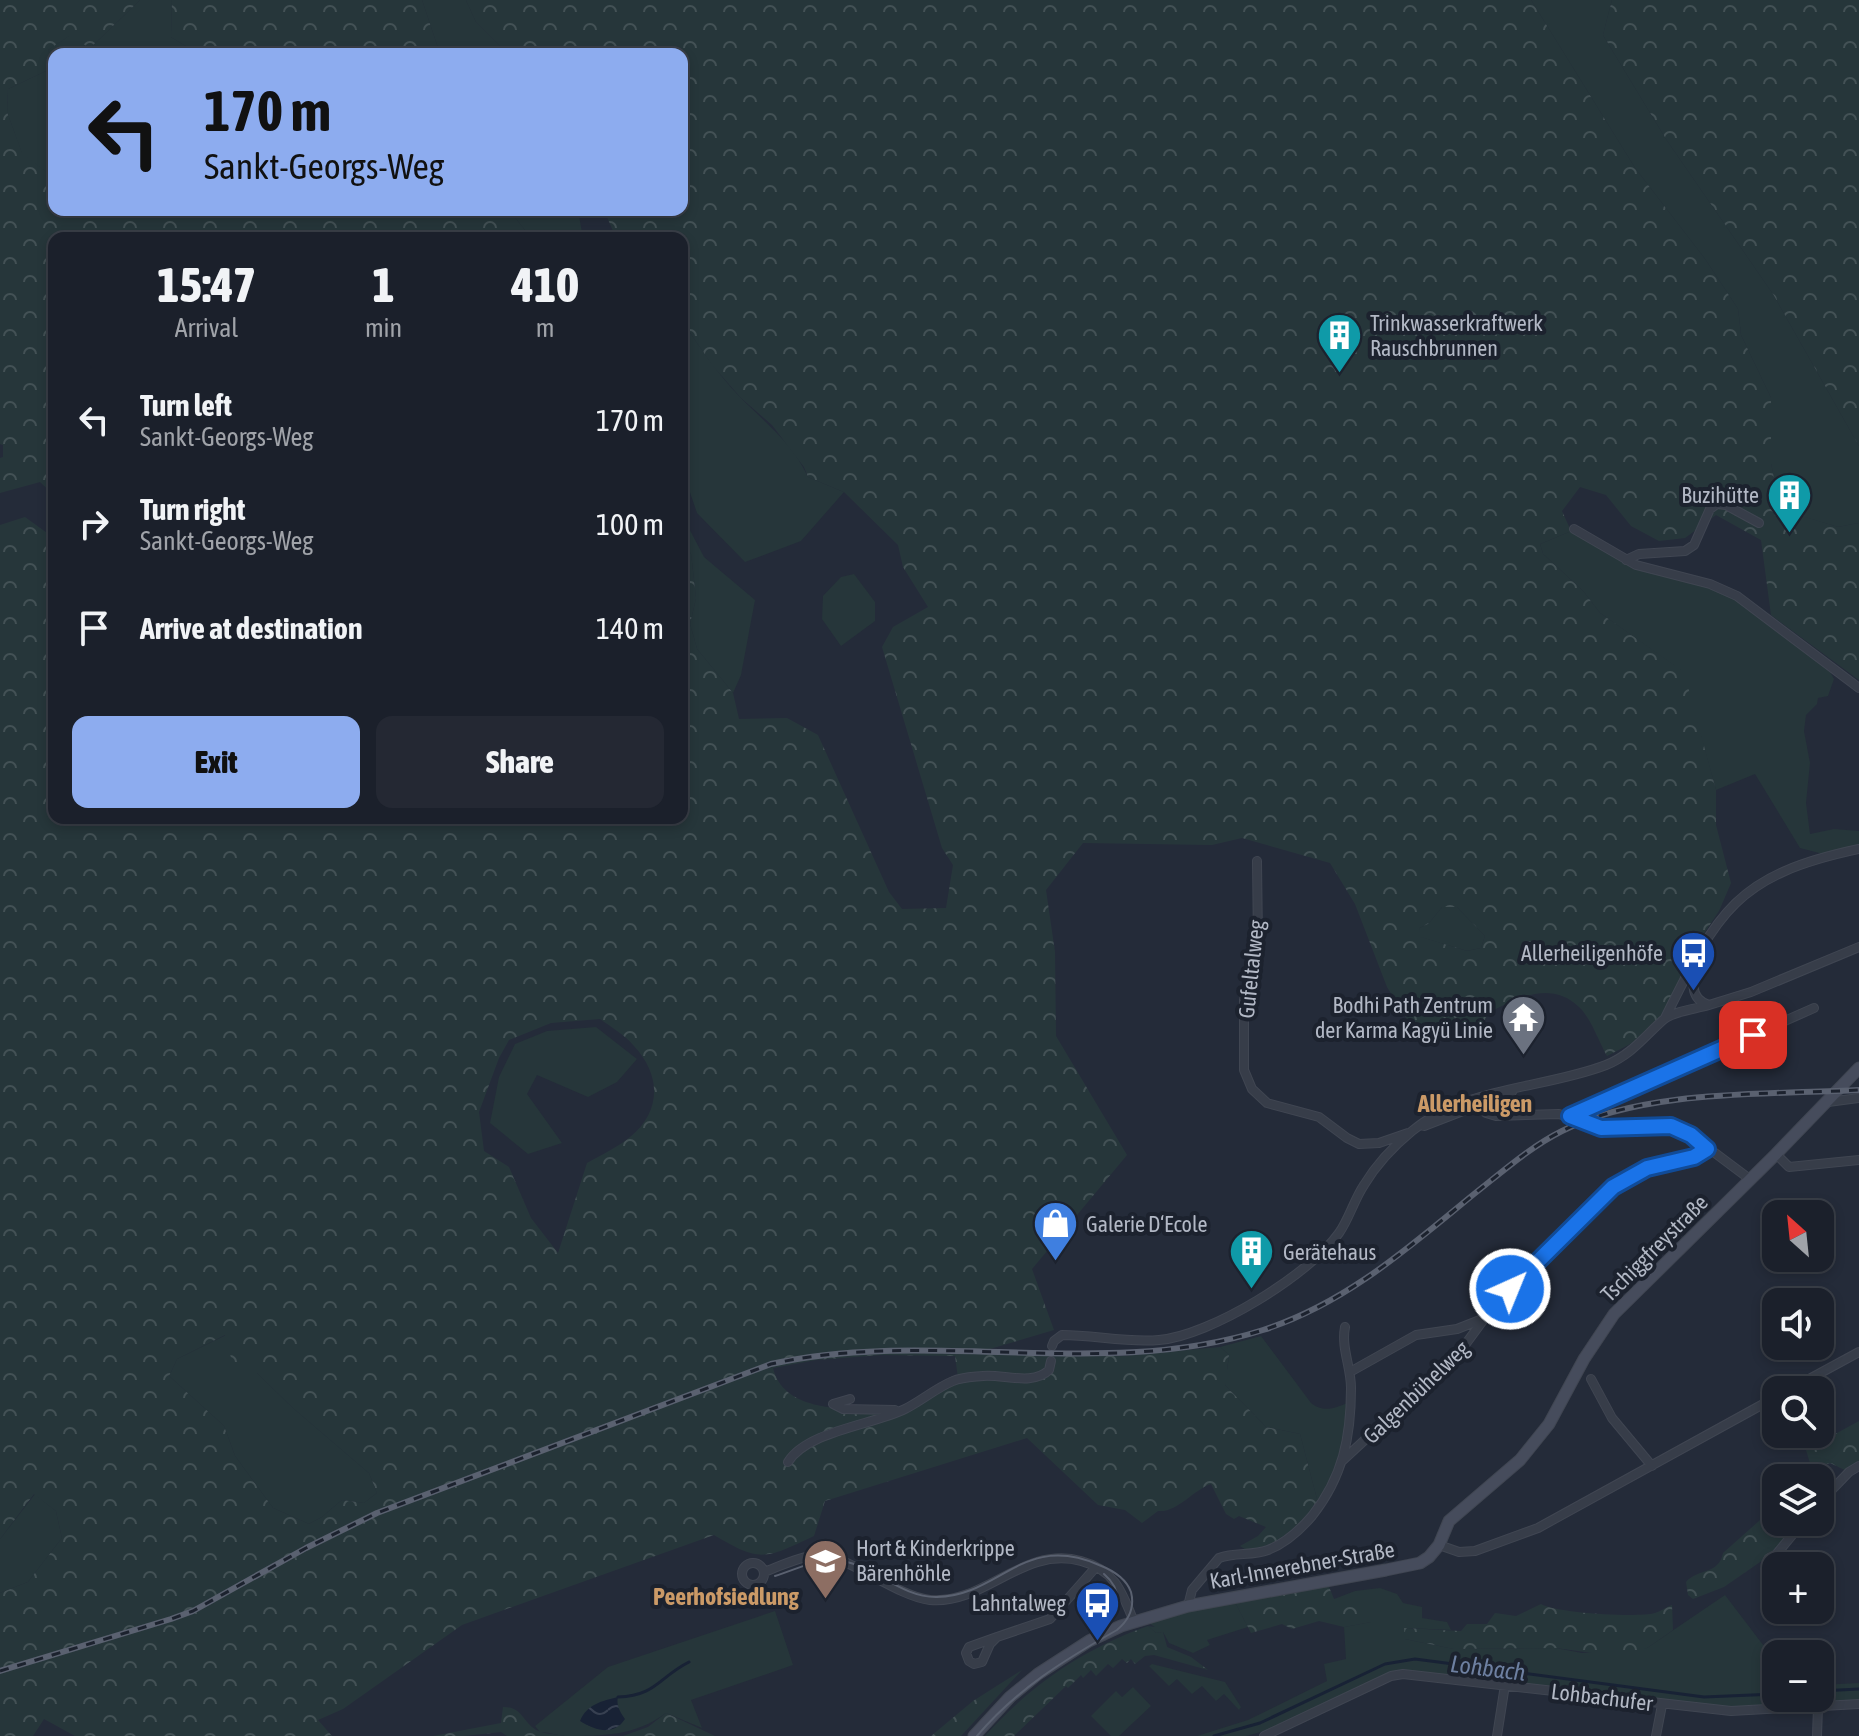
<!DOCTYPE html>
<meta charset="utf-8">
<style>
:root{--surface:#1b202b;--page:#242833;--text:#f1f3f6;--muted:#a0a3a9;--line:#393e47;--accent:#8dacef}
body{margin:0;font-family:"Asap Condensed",sans-serif;background:var(--page);color:var(--text);height:100vh;display:flex;flex-direction:column;font-size:30px;white-space:nowrap}
*{box-sizing:border-box;margin:0}
p{font-size:26px;color:var(--muted)}
.icon{flex:none;width:44px;height:44px;fill:none;stroke:currentColor;stroke-width:2;stroke-linecap:round;stroke-linejoin:round}
.map{position:relative;flex:1;overflow:hidden}
.panel{position:absolute;left:48px;top:232px;width:640px;height:592px;display:flex;flex-direction:column;background:var(--surface);border-radius:16px;box-shadow:0 4px 12px #0003,0 0 0 2px var(--line)}
.panel>*{flex:none}
.top-card{position:absolute;left:48px;top:48px;width:640px;height:168px;border-radius:16px;box-shadow:0 4px 12px #0003,0 0 0 2px var(--line);background:#8dacef;color:#111;overflow:hidden}
.needle{width:52px;rotate:333deg}
.tools{position:absolute;left:1762px;top:1200px;display:grid;gap:16px}
.tools a{display:grid;place-items:center;width:72px;height:72px;border-radius:16px;background:var(--surface);box-shadow:0 4px 12px #0003,0 0 0 2px var(--line);font-size:40px}
.pin{position:absolute;display:grid;place-items:center;width:68px;height:68px;color:#fff;margin:-34px;border-radius:16px;box-shadow:0 4px 12px #0006}
.me{position:absolute;width:88px;margin:-44px;rotate:44deg;stroke-linejoin:round;filter:drop-shadow(0 0 6px #0008)}
.turn{display:flex;align-items:center;gap:28px;height:168px;padding:0 24px;font-size:36px}
.turn .icon{width:104px;height:104px;stroke-width:2.5}
.turn b{display:block;font-size:56px;line-height:68px}
.eta{display:flex;justify-content:space-evenly;align-items:center;height:136px;text-align:center}
.eta b{font-size:48px;font-weight:800;line-height:56px}
.cta{display:flex;gap:16px;margin-top:auto;padding:16px 24px}
.cta a{flex:1;height:92px;border-radius:16px;background:var(--accent);color:#111;font-size:32px;font-weight:800;line-height:92px;text-align:center}
.cta a+a{background:var(--page);color:var(--text)}
ul{padding:0;list-style:none}
li{display:flex;align-items:center;gap:24px;height:104px;padding:0 24px}
li div{flex:1}
li b{display:block;font-size:30px}
li em{font-style:normal}
.map>svg:first-child{display:block}
.green{fill:#26363a}
.forest{fill:url(#forest-crowns);fill-rule:evenodd}
.water{fill:url(#water-waves)}
.lines{fill:none;stroke-linecap:round;stroke-linejoin:round}
.stream{stroke:#182235;stroke-width:3}
.street-casing{stroke:#404652;stroke-width:10}
.secondary-casing{stroke:#404652;stroke-width:13}
.street{stroke:#373d49;stroke-width:8}
.secondary{stroke:#464c5c;stroke-width:11}
.tram{stroke:#5a6170;stroke-width:2}
.rail-casing{stroke:#5a6170;stroke-width:6}
.rail{stroke:#1c222e;stroke-width:3;stroke-dasharray:9;stroke-linecap:butt}
.route-casing{stroke:#114b97;stroke-width:20}
.route{stroke:#1a73e8;stroke-width:14}
.labels{text-anchor:middle;dominant-baseline:central;stroke-width:8;stroke-linejoin:round;paint-order:stroke}
.poi-label{font-size:22px;fill:#b2b8c5;stroke:#1c222e;text-anchor:start}
.street-label{font-size:22px;fill:#b2b8c5;stroke:#1c222e}
.neighbourhood-label{font-size:24px;font-weight:bold;fill:#cb9a67;stroke:#1c222e}
.water-label{font-size:24px;font-style:italic;fill:#6e80a1;stroke:#1c222e}
</style>
<div class="map">
<svg width="1859" height="1736" viewBox="0 0 1859 1736">
<defs>
<pattern id="forest-crowns" width="20" height="18" patternUnits="userSpaceOnUse" patternTransform="scale(2)"><rect width="20" height="18" fill="#26363a"/><path d="M2 6a3 3 0 1 1 6 0M12 15a3 3 0 1 1 6 0" fill="none" stroke="#435155"/></pattern>
<pattern id="water-waves" width="16" height="10" patternUnits="userSpaceOnUse" patternTransform="scale(2)"><rect width="16" height="10" fill="#182235"/><path d="M0 5q4-4 8 0t8 0" fill="none" stroke="#374051"/></pattern>
</defs>
<rect width="100%" height="100%" fill="#242b39"/>
<!-- green -->
<path class="green" d="M140 0H172L171 37 199 54H54V178L22 154 7 112 8 89 54 67 48 50 70 35 90 48Z
M422 0H466L476 22 508 54H440Z
M1531 0H1612L1603 35 1666 139 1773 294 1859 446V523L1838 527 1804 517 1776 487 1771 464V398L1741 335 1738 309 1705 259 1635 168Z
M509 210H578L583 238H531Z
M682 321C700 347 717 373 739 396 764 422 793 443 808 477L844 492 801 541 745 562 697 513 682 469Z
M682 515 704 557 755 600 741 675 733 693 697 649 690 624 696 598 691 554 682 543Z
M1571 531 1636 569 1731 594 1830 672 1834 679 1828 696 1818 698 1817 704 1806 715 1804 731 1810 763 1806 803 1810 834 1834 829 1859 831V846L1823 854 1800 848 1755 774 1716 790 1683 672 1600 613 1583 591 1543 554 1540 544Z
M854 574 875 602V621L841 646 822 619 823 596 841 577Z
M1442 907H1457L1485 936 1481 948 1467 951 1420 937 1419 928 1428 924Z
M596 1027 637 1059 617 1082 588 1097 537 1075 527 1094 562 1143 528 1154 490 1123 499 1077 515 1044 547 1031Z
M226 1335 257 1373 292 1407 369 1473 377 1493 364 1503 342 1500 322 1517 309 1524 273 1508 235 1456 224 1426 169 1376 177 1359Z
M1261 1336 1311 1403C1325 1414 1336 1407 1351 1402L1347 1446 1319 1507 1300 1434 1266 1427 1225 1385 1229 1355 1220 1347Z
M35 1494 56 1511 62 1538 28 1582 0 1593V1539Z
M1380 1588 1397 1594 1403 1603 1422 1607V1618L1447 1622 1451 1630 1405 1628V1639L1454 1649 1556 1648 1582 1653 1647 1648 1725 1595 1776 1662V1698H1820V1685L1859 1683V1704L1731 1711 1403 1674 1290 1724 1246 1736H1197L1248 1720 1327 1681 1324 1664 1346 1659 1344 1627 1371 1622 1370 1599H1334L1355 1591Z
M1233 1598 1248 1627 1207 1640 1210 1645 1193 1653 1169 1643 1163 1632 1156 1633 1148 1626 1155 1627 1150 1624 1155 1614Z
M775 1611 793 1665 691 1700 702 1728 666 1713C635 1736 603 1736 565 1736 556 1735 548 1732 540 1732L535 1726 608 1667Z
M1152 1664 1225 1682 1241 1707 1239 1710 1224 1694 1216 1701 1202 1686 1192 1694 1177 1679 1169 1686 1149 1666Z
M1133 1687 1151 1706 1119 1736H1111L1091 1716 1116 1691 1122 1697Z"/>
<!-- forest -->
<path class="forest" d="M0 0H140L90 48 69 36 48 50 54 67 8 89 7 112 22 153 54 178V210H509L531 238H54V495L40 482 0 493V458L3 457V445L0 444Z
M172 0H422L440 54H199L171 37Z
M466 0H1531L1635 168 1705 259 1738 309 1741 335 1771 398V464L1776 487 1805 517 1838 527 1859 523V680L1771 615 1761 540 1716 515 1685 538 1659 541 1631 526 1606 495 1580 487 1562 511 1571 531 1540 544 1543 554 1583 591 1600 613 1684 672 1716 790V825L1731 883 1719 911 1695 947 1662 1016 1632 1043 1607 1056C1599 1042 1591 1018 1579 1007 1551 980 1517 998 1488 1013L1481 1030 1462 1041 1443 1022 1415 1032 1387 987 1355 904 1330 863 1242 838 1212 845 1083 843 1046 890 1055 952 1056 1036 1127 1155 1032 1269 1054 1330 973 1354 1123 1356 1220 1347 1229 1355 1227 1369 1230 1373 1225 1385 1266 1427 1300 1434 1319 1507 1288 1539 1253 1554 1240 1546 1258 1536 1266 1527 1239 1516 1234 1519 1226 1514 1211 1484C1193 1490 1177 1513 1158 1511L1142 1523 1125 1510 1098 1505 1027 1438 825 1501 814 1536C765 1559 761 1563 714 1535L462 1625 343 1709 318 1720 332 1736H75L44 1719 33 1736H0V1593L28 1582 62 1538 56 1511 34 1494 0 1539V525L25 517 54 538V818H682V543L691 554 696 598 690 624 697 649 733 693 739 719 787 718 818 735 889 892 902 909 946 908 953 865 942 848 882 647 893 627 928 607 903 567 898 545 844 492 808 477 804 467 772 425 741 398 713 366 682 321V238H616L604 210H682V54H508L476 22ZM1442 907H1457L1485 936 1481 948 1467 951 1421 937 1419 928 1428 924ZM600 1019C611 1027 625 1035 634 1046 661 1075 662 1111 630 1137 618 1147 601 1155 587 1163L558 1253 531 1218 509 1167 484 1151 479 1112 499 1058 509 1040 551 1023ZM225 1335 234 1369 257 1373 292 1407 369 1473 377 1493 364 1503 342 1500 322 1517 309 1524 273 1508 235 1456 224 1426 169 1376 177 1359ZM881 1355 955 1356 958 1378C943 1387 921 1405 904 1410 896 1412 883 1410 874 1410 839 1409 783 1410 773 1368L816 1360Z
M1612 0H1859V446L1773 294 1666 139 1603 35Z
M1859 1421V1466L1849 1472 1830 1463 1817 1468 1810 1463 1806 1450Z
M1776 1500V1522H1803L1774 1557 1763 1560 1724 1587 1693 1599 1688 1595 1686 1582C1698 1568 1719 1575 1723 1553L1768 1513Z
M1327 1582 1334 1599H1370L1377 1605 1371 1622 1344 1627 1319 1621 1292 1629 1282 1624 1251 1633 1233 1598Z
M1541 1604C1555 1613 1638 1618 1655 1613 1661 1611 1667 1607 1672 1605L1673 1630 1647 1648 1615 1656 1556 1648 1454 1649 1405 1639 1404 1628 1461 1631 1467 1624H1487L1495 1613 1516 1616Z
M1148 1626 1156 1633 1163 1632 1167 1647 1191 1657 1208 1670 1154 1655 1145 1656 1135 1664 1131 1659 1127 1663 1122 1659 1113 1668 1108 1664 1096 1676 1091 1670 1083 1678 1081 1675 1068 1688 1066 1686 1014 1736H985C1031 1685 1083 1649 1148 1626Z
M1022 1670 961 1736H931L973 1701Z
M503 1707C522 1707 522 1721 536 1730 543 1734 556 1734 564 1736H507L501 1732 464 1736H433L501 1723Z
M666 1713 715 1736H623L648 1727Z"/>
<!-- water -->
<path class="water" d="M618 1697C616 1705 620 1712 625 1719 614 1736 596 1731 580 1721 587 1704 602 1701 618 1697Z"/>
<g class="lines">
<!-- stream -->
<path class="stream" d="M1820 1691 1859 1689
M618 1697C656 1696 659 1677 689 1662
M1214 1736 1260 1723 1385 1664 1415 1659 1704 1697 1776 1694"/>
<defs>
<path id="street" d="M1574 529 1636 565 1710 584 1737 596 1859 688
M1626 560 1639 554 1685 551 1694 545 1710 509 1717 504 1726 505 1759 523
M1257 861 1258 943 1244 1000V1070L1252 1089 1267 1103 1319 1117 1347 1138 1359 1144 1379 1143 1408 1133
M1699 958C1694 976 1686 998 1709 1005L1751 992 1859 947
M1665 1018C1718 911 1736 875 1859 849
M1828 1102 1859 1098
M1481 1104 1486 1113 1496 1116 1559 1114 1601 1128 1671 1126 1691 1135 1751 1180
M1570 1116 1814 1008
M1424 1126 1512 1092
M1776 1154 1789 1167 1859 1160
M1052 1346 1054 1341 1062 1335C1094 1335 1127 1343 1159 1340 1210 1336 1309 1275 1339 1233 1349 1219 1354 1200 1364 1185 1376 1165 1395 1145 1412 1131 1466 1086 1544 1089 1606 1065 1631 1055 1644 1037 1663 1020 1673 1011 1696 1009 1709 1005
M1350 1372 1416 1335 1457 1329 1485 1318
M1591 1379 1612 1418 1652 1466
M1789 1390 1859 1352
M850 1399 833 1404 843 1409 895 1410
M1342 1461 1459 1353 1490 1311 1608 1191 1642 1170 1694 1157 1707 1149
M788 1462C807 1431 873 1425 905 1409 921 1401 936 1388 953 1381 962 1377 974 1377 983 1376 1003 1374 1033 1386 1049 1370L1051 1361
M1820 1502 1849 1472 1859 1466
M1439 1545 1459 1552 1475 1551 1538 1528 1776 1397
M1774 1557 1803 1522
M742 1574a11 11 0 1 1 22 0a11 11 0 1 1-22 0Z
M764 1572C780 1566 799 1557 816 1555 844 1552 895 1596 930 1600 985 1605 1023 1545 1081 1561 1115 1570 1122 1592 1134 1622
M1188 1606 1192 1590 1219 1558C1235 1552 1252 1556 1268 1550 1286 1543 1300 1530 1312 1516 1343 1477 1351 1437 1351 1388 1351 1367 1341 1348 1345 1327
M997 1637 1050 1619 1096 1567
M997 1637 990 1644 982 1662 974 1664 969 1661 966 1653 969 1647Z
M1264 1736 1391 1676 1403 1674 1731 1711 1859 1704
M1497 1736 1505 1685
M1656 1736 1662 1705
M1817 1736 1818 1707"/>
<path id="secondary" d="M974 1736 1010 1697 1038 1674 1089 1641 1121 1626 1188 1606 1386 1570 1420 1563 1429 1557 1439 1545 1449 1521 1520 1460 1549 1424 1584 1359 1614 1314 1776 1154 1859 1068"/>
</defs>
<!-- street casing -->
<use href="#street" class="street-casing"/>
<!-- secondary casing -->
<use href="#secondary" class="secondary-casing"/>
<!-- street -->
<use href="#street" class="street"/>
<!-- secondary -->
<use href="#secondary" class="secondary"/>
<!-- tram -->
<path class="tram" d="M775 1576C794 1570 814 1560 834 1560 870 1561 899 1598 937 1597 1000 1596 1023 1532 1099 1565 1112 1570 1126 1578 1131 1592 1135 1608 1129 1620 1117 1630 1064 1660 1017 1689 977 1736
M1096 1633C1119 1617 1126 1593 1104 1574"/>
<defs>
<path id="rail" d="M0 1671 171 1619 193 1611 306 1548 377 1513 771 1364C933 1328 1103 1381 1263 1330 1345 1304 1408 1248 1474 1194 1502 1172 1530 1147 1562 1131 1645 1089 1767 1095 1859 1090"/>
</defs>
<!-- rail casing -->
<use href="#rail" class="rail-casing"/>
<!-- rail -->
<use href="#rail" class="rail"/>
</g>
<g class="lines">
<defs>
<path id="route" d="M1510 1289 1613 1187 1647 1168 1694 1157 1707 1149 1691 1135 1671 1126 1601 1128 1570 1116 1753 1035"/>
</defs>
<!-- route casing -->
<use href="#route" class="route-casing"/>
<!-- route -->
<use href="#route" class="route"/>
</g>
<!-- icons -->
<defs>
<symbol id="building-pin" viewBox="-11 -11 22 30"><path d="M0 17L-7.5 6A9.5 9.5 0 1 1 7.5 6Z" fill="#0f9aa8" stroke="#1c222e"/><path d="M-4-6H4V6H1V3H-1V6H-4ZM-2.5-4.3h1.7v1.8h-1.7ZM.8-4.3h1.7v1.8H.8ZM-2.5-1h1.7V.8h-1.7ZM.8-1h1.7V.8H.8Z" fill="#fff"/></symbol>
<symbol id="bus-pin" viewBox="-11 -11 22 30"><path d="M0 17L-7.5 6A9.5 9.5 0 1 1 7.5 6Z" fill="#1a4fb4" stroke="#1c222e"/><path d="M-5-6H5V4H4V6H2V4H-2V6H-4V4H-5ZM-3.5-4V0h7V-4ZM-3.5 1.2v1.5H-2V1.2ZM2 1.2v1.5H3.5V1.2Z" fill="#fff"/></symbol>
<symbol id="temple-pin" viewBox="-11 -11 22 30"><path d="M0 17L-7.5 6A9.5 9.5 0 1 1 7.5 6Z" fill="#6b7280" stroke="#1c222e"/><path d="M0-6L5-2H3V0L6.5 2.5H4V6H1.5V3h-3V6H-4V2.5H-6.5L-3 0V-2H-5Z" fill="#fff"/></symbol>
<symbol id="shop-pin" viewBox="-11 -11 22 30"><path d="M0 17L-7.5 6A9.5 9.5 0 1 1 7.5 6Z" fill="#3f7fe0" stroke="#1c222e"/><path d="M-5-2.5h2.3a2.7 3.5 0 0 1 5.4 0H5L5.5 6h-11ZM-1.5-2.5h3a1.5 2.3 0 0 0-3 0Z" fill="#fff"/></symbol>
<symbol id="school-pin" viewBox="-11 -11 22 30"><path d="M0 17L-7.5 6A9.5 9.5 0 1 1 7.5 6Z" fill="#8d6e63" stroke="#1c222e"/><path d="M0-5L7-2L0 1L-7-2ZM-4 1L0 2.5L4 1V4Q0 6-4 4Z" fill="#fff"/></symbol>
</defs>
<g fill-rule="evenodd">
<use href="#building-pin" x="1314" y="310" width="51" height="69"/>
<use href="#building-pin" x="1764" y="470" width="51" height="69"/>
<use href="#bus-pin" x="1668" y="928" width="51" height="69"/>
<use href="#temple-pin" x="1498" y="992" width="51" height="69"/>
<use href="#shop-pin" x="1030" y="1198" width="51" height="69"/>
<use href="#building-pin" x="1226" y="1226" width="51" height="69"/>
<use href="#school-pin" x="800" y="1536" width="51" height="69"/>
<use href="#bus-pin" x="1072" y="1578" width="51" height="69"/>
</g>
<g class="labels">
<!-- poi labels -->
<g class="poi-label">
<text x="1370" y="323">Trinkwasserkraftwerk<tspan x="1370" dy="25">Rauschbrunnen</tspan></text>
<text x="1759" y="495" text-anchor="end">Buzihütte</text>
<text x="1663" y="953" text-anchor="end">Allerheiligenhöfe</text>
<text x="1493" y="1005" text-anchor="end">Bodhi Path Zentrum<tspan x="1493" dy="25">der Karma Kagyü Linie</tspan></text>
<text x="1086" y="1224">Galerie D‘Ecole</text>
<text x="1283" y="1252">Gerätehaus</text>
<text x="856" y="1548">Hort &amp; Kinderkrippe<tspan x="856" dy="25">Bärenhöhle</tspan></text>
<text x="1066" y="1603" text-anchor="end">Lahntalweg</text>
</g>
<!-- street labels -->
<g class="street-label">
<text transform="translate(1251 969) rotate(-84)">Gufeltalweg</text>
<text transform="translate(1654 1248) rotate(-45)">Tschiggfreystraße</text>
<text transform="translate(1416 1392) rotate(-44)">Galgenbühelweg</text>
<text transform="translate(1302 1565) rotate(-10)">Karl-Innerebner-Straße</text>
<text transform="translate(1602 1697) rotate(7)">Lohbachufer</text>
</g>
<!-- neighbourhood labels -->
<g class="neighbourhood-label">
<text x="1475" y="1103">Allerheiligen</text>
<text x="726" y="1596">Peerhofsiedlung</text>
</g>
<!-- water labels -->
<g class="water-label">
<text transform="translate(1488 1668) rotate(7)">Lohbach</text>
</g>
</g>
</svg>
<div class="tools">
<a><svg class="needle" viewBox="-14 -14 28 28"><path d="M0-13l5 13h-10z" fill="#e53935"/><path d="M0 13l5-13h-10z" fill="#a0a3a9"/></svg></a>
<a><svg class="icon" aria-label="sound" viewBox="0 0 24 24"><path d="M4 9h4l5-4v14l-5-4H4zM17 9q2 3 0 6"/></svg></a>
<a><svg class="icon" aria-label="search" viewBox="0 0 24 24"><circle cx="10" cy="10" r="6"/><path d="M15 15l6 6"/></svg></a>
<a><svg class="icon" aria-label="layers" viewBox="0 0 24 24"><path d="M12 4l9 5-9 5-9-5zM3 14l9 5 9-5"/></svg></a>
<a>+</a>
<a>−</a>
</div>
<div class="pin" style="left:1753px;top:1035px;background:#d93025"><svg class="icon" aria-label="arrive" viewBox="0 0 24 24"><path d="M6 21V4h12l-3 4 3 4H6"/></svg></div>
<svg class="me" style="left:1510px;top:1289px" viewBox="-20 -20 40 40"><circle r="17" fill="#1a73e8" stroke="#fff" stroke-width="3"/><path d="M0-11L8 9 0 5-8 9z" fill="#fff"/></svg>
<div class="top-card">
<div class="turn"><svg class="icon" aria-label="left" viewBox="0 0 24 24"><path d="M17 20v-9H6M10 6l-5 5 5 5"/></svg><div><b>170 m</b>Sankt-Georgs-Weg</div></div>
</div>
<section class="panel">
<div class="eta">
<div><b>15:47</b><p>Arrival</p></div>
<div><b>1</b><p>min</p></div>
<div><b>410</b><p>m</p></div>
</div>
<ul>
<li><svg class="icon" aria-label="left" viewBox="0 0 24 24"><path d="M17 20v-9H6M10 6l-5 5 5 5"/></svg><div><b>Turn left</b><p>Sankt-Georgs-Weg</p></div><em>170 m</em></li>
<li><svg class="icon" aria-label="right" viewBox="0 0 24 24"><path d="M7 20v-9h11M14 6l5 5-5 5"/></svg><div><b>Turn right</b><p>Sankt-Georgs-Weg</p></div><em>100 m</em></li>
<li><svg class="icon" aria-label="arrive" viewBox="0 0 24 24"><path d="M6 21V4h12l-3 4 3 4H6"/></svg><div><b>Arrive at destination</b></div><em>140 m</em></li>
</ul>
<div class="cta"><a>Exit</a><a>Share</a></div>
</section>
</div>
